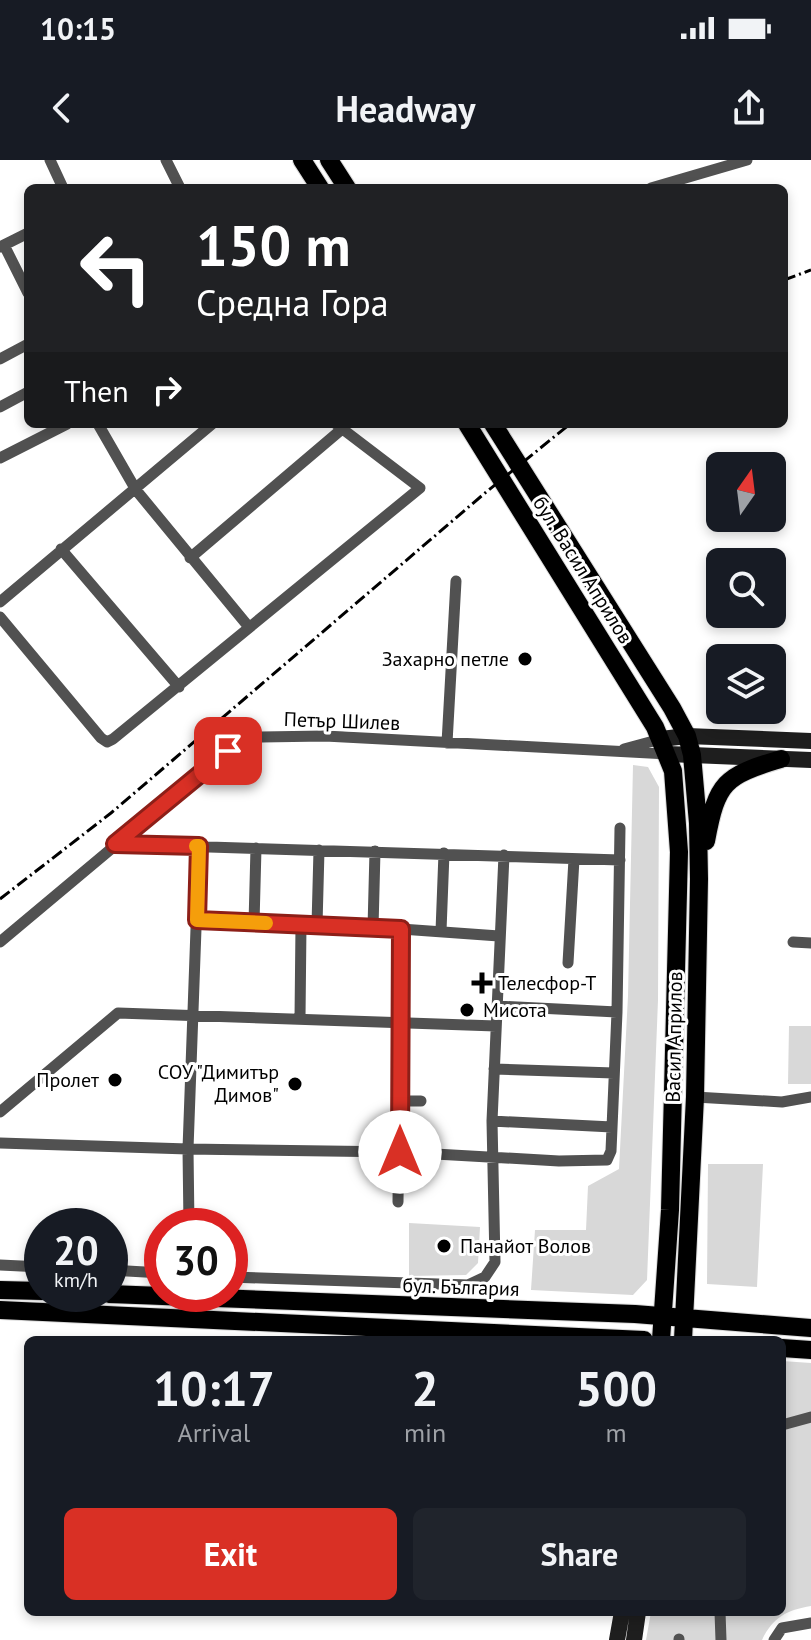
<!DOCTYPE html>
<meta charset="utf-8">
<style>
:root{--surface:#171b24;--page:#20242c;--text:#f1f3f6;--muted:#9ea1a6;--accent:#d93025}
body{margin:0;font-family:"PT Sans",sans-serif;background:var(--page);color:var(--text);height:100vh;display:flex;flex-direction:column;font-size:30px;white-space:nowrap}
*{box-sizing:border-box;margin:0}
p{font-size:26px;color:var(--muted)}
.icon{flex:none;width:44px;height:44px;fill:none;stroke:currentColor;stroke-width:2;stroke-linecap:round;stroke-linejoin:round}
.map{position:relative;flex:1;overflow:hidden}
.details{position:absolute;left:24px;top:1176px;width:762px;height:280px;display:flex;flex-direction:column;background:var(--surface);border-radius:12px;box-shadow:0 4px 12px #0003}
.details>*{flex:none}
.banner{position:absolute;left:24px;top:24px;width:764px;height:244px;border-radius:12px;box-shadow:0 4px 12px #0003;background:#202124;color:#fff;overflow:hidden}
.needle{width:52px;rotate:14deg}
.buttons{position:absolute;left:706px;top:292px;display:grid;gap:16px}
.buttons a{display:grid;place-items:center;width:80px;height:80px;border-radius:12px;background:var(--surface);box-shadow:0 4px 12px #0003;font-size:40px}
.speed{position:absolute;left:24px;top:1048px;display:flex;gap:16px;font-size:40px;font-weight:700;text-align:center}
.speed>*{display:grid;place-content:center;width:104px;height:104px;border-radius:50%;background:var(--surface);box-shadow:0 4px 12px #0003;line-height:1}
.speed small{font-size:20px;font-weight:400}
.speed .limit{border:12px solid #d22;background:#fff;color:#111}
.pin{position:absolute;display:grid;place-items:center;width:68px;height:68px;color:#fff;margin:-34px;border-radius:16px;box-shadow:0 4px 12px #0006}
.me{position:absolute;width:88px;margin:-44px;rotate:0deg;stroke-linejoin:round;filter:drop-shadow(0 0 6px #0008)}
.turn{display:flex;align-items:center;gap:28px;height:168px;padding:0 40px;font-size:36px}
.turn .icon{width:104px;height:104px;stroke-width:2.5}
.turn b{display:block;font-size:56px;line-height:68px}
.then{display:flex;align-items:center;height:76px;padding:0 40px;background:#0003;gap:16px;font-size:30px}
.eta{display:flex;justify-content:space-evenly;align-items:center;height:136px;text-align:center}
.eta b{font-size:48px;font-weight:800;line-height:56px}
.cta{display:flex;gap:16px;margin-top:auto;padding:16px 40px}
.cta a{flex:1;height:92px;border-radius:12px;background:var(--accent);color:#fff;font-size:32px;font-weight:800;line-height:92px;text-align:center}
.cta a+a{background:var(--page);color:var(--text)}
.status{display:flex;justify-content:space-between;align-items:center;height:56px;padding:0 40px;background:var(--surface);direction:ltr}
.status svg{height:22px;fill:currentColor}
header{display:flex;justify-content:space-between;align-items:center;height:104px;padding:0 40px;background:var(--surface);font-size:36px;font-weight:800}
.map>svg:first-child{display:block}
.green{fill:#d8d8d8}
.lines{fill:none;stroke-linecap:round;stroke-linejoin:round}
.primary-casing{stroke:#dbdbdb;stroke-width:20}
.street{stroke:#515151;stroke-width:11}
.secondary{stroke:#1e1e1e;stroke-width:16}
.primary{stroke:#000;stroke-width:18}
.rail{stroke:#000;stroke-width:3;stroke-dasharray:12 4 2 4;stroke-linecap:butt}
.route-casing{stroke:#8d1f18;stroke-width:20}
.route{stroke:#d93025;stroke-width:14}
.slow{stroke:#f59e0b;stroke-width:14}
.poi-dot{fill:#000;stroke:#fff;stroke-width:3}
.labels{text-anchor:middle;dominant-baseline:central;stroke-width:6;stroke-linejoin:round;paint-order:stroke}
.street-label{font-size:20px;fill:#000;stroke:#fff}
.poi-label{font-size:20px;fill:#000;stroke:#fff;text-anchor:end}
</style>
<div class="status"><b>10:15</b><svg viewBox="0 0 49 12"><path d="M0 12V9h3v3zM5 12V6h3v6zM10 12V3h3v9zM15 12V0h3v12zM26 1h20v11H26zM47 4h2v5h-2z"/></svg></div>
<header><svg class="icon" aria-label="back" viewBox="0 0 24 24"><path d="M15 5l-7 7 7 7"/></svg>Headway<svg class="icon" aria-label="share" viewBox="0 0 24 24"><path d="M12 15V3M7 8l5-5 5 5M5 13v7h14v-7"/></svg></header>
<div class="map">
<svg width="811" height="1480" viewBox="0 0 811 1480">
<rect width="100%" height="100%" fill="#fff"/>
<!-- green -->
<path class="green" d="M633 605 648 607 659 627 658 840 647 1120 633 1135 531 1130 535 1070H586L588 1026 619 1009 628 836Z
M789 866H811V924H788Z
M708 1004H763L757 1127 707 1124Z
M409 1063 480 1067 478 1103 466 1115 409 1116Z
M782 1201 811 1203V1446C787 1450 773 1457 762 1480H646L651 1452H782Z"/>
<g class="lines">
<defs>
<path id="primary" d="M302 0 320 28
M329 0 347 28
M467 264 655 567 673 611 679 692 670 1050 661 1180
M493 264 672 548 687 576 692 595 698 663 699 719 695 937 683 1180
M706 681C717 622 724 616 781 599
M0 1130 42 1131
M109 1134 635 1154 811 1168
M0 1150 644 1180
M782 1188 811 1190"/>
</defs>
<!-- primary casing -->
<use href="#primary" class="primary-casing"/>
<!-- street -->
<path class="street" d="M50 0 63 28
M166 0 180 28
M651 28 747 0
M4 85 28 133
M0 87 28 73
M0 199 28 184
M0 247 28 232
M98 264 136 330 248 466
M0 298 67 264
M61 389 179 527
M190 398 342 269
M0 442 212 264
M0 457 101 578 107 582 113 579 420 328 336 264
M447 583 456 421
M624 589 661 579
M115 684 620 700
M197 760 401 769 499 776
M254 763 256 688
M317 765 319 690
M373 768 375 691
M441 771 444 693
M0 782 228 591 243 582 261 577 325 576 668 594
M793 782 811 783
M568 803 574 699
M497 846 617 852
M300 858 301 765
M494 909 614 913
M695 937 782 942 811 937
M400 941H421
M0 952 118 853 496 866
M492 961 612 967
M0 983 188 989 400 992 559 1001 607 1000 611 991 617 852 620 668
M398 1042 401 769
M189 1066 188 989 199 686
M0 1105 42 1107
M110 1110 162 1113
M230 1117 468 1125 485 1117 495 1102 492 961 504 695
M782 1265 811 1257
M720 1452 721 1480
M679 1480V1479
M774 1480 782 1468 811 1463"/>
<!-- secondary -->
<path class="secondary" d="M661 579 687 576 811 581
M668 594 811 600
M617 1480 622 1452
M634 1480 638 1452"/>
<!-- primary -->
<use href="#primary" class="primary"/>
<!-- rail -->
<path class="rail" d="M784 120 811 110
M0 739 111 653 485 333 570 264"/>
</g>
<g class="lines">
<defs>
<path id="route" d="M228 591 115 684 199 686 197 760 401 769 400 992"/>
</defs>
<!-- route casing -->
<use href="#route" class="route-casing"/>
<!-- route -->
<use href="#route" class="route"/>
<!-- slow -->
<path class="slow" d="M196 686H199L197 760 266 763"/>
</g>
<!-- markers -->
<g class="poi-dot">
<circle cx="525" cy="499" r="8"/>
<path d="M478 811h8v8h8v8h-8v8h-8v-8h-8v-8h8z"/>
<circle cx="467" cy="850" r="8"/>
<circle cx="115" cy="920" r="8"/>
<circle cx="295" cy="924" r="8"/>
<circle cx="444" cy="1086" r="8"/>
</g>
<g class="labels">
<!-- street labels -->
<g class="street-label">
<text transform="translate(583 410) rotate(58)">бул. Васил Априлов</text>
<text transform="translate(342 561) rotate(2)">Петър Шилев</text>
<text transform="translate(674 877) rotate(-89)">Васил Априлов</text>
<text transform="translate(461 1127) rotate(2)">бул. България</text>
</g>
<!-- poi labels -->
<g class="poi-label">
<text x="509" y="499">Захарно петле</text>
<text x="498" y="823" text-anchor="start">Телесфор-Т</text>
<text x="483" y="850" text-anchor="start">Мисота</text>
<text x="279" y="912">СОУ "Димитър<tspan x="279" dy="23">Димов"</tspan></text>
<text x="99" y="920">Пролет</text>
<text x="460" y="1086" text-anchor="start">Панайот Волов</text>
</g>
</g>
</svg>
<div class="buttons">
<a><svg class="needle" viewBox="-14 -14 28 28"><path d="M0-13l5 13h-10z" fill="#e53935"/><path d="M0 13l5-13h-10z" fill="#9ea1a6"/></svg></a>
<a><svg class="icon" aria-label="search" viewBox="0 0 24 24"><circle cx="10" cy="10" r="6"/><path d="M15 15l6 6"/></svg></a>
<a><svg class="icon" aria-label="layers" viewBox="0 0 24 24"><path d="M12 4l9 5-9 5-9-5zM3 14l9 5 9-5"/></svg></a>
</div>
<div class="speed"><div>20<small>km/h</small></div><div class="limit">30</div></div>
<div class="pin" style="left:228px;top:591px;background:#d93025"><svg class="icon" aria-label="arrive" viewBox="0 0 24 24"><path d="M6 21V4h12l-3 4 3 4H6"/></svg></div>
<svg class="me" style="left:400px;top:992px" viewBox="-20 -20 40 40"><circle r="19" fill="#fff"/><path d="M0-13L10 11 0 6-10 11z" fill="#d93025"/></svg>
<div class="banner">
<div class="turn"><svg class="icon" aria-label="left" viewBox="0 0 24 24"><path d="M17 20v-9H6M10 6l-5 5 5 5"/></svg><div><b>150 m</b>Средна Гора</div></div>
<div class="then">Then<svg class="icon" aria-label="right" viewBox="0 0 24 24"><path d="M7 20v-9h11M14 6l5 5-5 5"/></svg></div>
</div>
<section class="details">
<div class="eta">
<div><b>10:17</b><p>Arrival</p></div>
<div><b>2</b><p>min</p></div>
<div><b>500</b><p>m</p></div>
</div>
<div class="cta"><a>Exit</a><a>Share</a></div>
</section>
</div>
